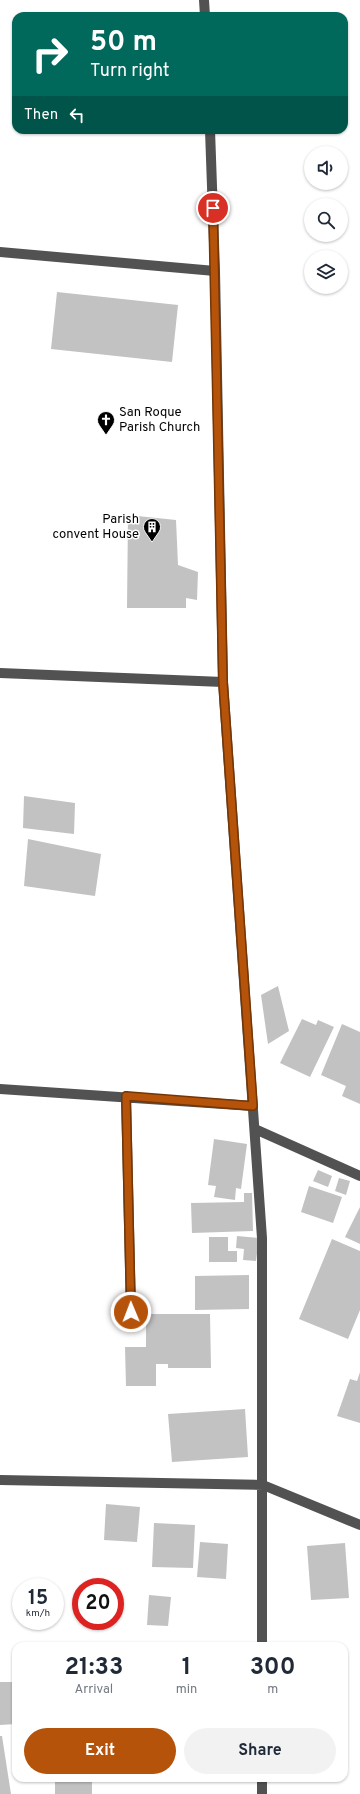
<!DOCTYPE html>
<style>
:root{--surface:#fff;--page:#f2f2f3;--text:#1f2937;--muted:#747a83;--accent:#b45309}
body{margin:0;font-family:Overpass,sans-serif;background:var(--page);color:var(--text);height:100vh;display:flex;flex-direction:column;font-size:15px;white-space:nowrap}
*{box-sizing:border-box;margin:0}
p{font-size:13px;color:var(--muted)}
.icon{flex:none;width:22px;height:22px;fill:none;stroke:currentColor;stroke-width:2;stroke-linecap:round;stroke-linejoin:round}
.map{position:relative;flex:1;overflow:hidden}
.details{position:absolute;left:12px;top:1642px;width:336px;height:140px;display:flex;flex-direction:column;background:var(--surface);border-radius:12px;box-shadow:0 1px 3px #0004}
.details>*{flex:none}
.banner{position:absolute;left:12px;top:12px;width:336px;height:122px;border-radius:12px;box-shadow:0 1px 3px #0004;background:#00695c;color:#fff;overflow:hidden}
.buttons{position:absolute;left:304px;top:146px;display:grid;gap:8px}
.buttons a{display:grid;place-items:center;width:44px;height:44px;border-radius:50%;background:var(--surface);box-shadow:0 1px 3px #0004;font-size:20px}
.speed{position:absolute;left:12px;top:1578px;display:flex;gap:8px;font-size:20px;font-weight:700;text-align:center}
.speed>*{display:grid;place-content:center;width:52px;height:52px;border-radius:50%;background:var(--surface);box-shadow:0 1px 3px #0004;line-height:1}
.speed small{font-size:10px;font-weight:400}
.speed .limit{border:6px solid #d22;background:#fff;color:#111}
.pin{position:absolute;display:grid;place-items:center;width:34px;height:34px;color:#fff;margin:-17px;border:2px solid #fff;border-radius:50%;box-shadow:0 1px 4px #0007}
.me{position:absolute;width:44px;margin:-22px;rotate:359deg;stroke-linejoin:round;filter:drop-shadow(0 0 3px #0008)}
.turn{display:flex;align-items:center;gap:14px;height:84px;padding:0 12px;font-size:18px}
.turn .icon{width:52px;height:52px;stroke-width:2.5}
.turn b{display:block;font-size:28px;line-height:34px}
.then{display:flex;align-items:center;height:38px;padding:0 12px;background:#0003;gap:8px;font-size:15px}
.eta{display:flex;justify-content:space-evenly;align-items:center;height:68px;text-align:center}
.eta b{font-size:24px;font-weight:700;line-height:28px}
.cta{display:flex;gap:8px;margin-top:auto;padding:8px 12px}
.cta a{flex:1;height:46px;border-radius:24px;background:var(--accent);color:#fff;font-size:16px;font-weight:700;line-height:46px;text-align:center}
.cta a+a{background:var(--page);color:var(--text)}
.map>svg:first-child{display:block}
.building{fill:#c2c2c2}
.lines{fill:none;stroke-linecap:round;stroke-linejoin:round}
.minor{stroke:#525252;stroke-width:10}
.route-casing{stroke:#753606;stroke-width:10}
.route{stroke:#b45309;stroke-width:7}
.labels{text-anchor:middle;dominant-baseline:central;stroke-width:3;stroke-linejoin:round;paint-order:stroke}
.poi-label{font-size:13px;fill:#000;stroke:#fff;text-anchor:start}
</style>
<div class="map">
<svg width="360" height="1794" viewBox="0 0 360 1794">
<rect width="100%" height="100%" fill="#fff"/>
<!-- building -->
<path class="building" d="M57 292 178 305 172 362 51 349Z
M128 515 176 520 178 565 198 572 197 600 186 598V608H127Z
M24 796 75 803 74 834 23 828Z
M28 839 101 854 95 896 24 886Z
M278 986 289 1031 268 1044 261 995Z
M302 1019 316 1025 318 1020 334 1027 310 1077 280 1063Z
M342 1024 360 1032V1104L342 1096 346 1086 321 1075Z
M214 1139 247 1144 241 1189 236 1188 235 1200 214 1197 216 1186 208 1185Z
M318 1170 332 1176 328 1187 313 1181Z
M339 1178 350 1181 346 1195 335 1191Z
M309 1186 342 1197 333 1223 301 1212Z
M244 1193H252L253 1231 192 1233 191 1203 244 1202Z
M360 1207V1244L345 1237Z
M237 1236 259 1238 256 1261 243 1260 244 1249 236 1248Z
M209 1237H228V1251H237V1262H209Z
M332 1239 360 1251V1310L348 1339 299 1319Z
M249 1275V1309L195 1310V1276Z
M146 1314H210L211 1368H168V1364H156V1386H126L125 1347H146Z
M360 1372V1423L337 1416 350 1379 357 1381Z
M245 1409 248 1457 172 1462 168 1414Z
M106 1504 140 1507 137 1542 104 1540Z
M154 1523 195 1525 193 1568 152 1567Z
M200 1542 228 1544 226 1579 197 1577Z
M345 1543 349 1598 311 1600 307 1546Z
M149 1595 171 1597 168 1626 147 1625Z
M182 1643 214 1644V1646H181Z
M0 1682H16V1724L0 1725Z
M0 1736H2L11 1794H0Z
M55 1778H92V1794H55Z"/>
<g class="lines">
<!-- minor -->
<path class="minor" d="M204 0 205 16
M210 130 215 271 223 682 262 1238V1646
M0 252 215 271
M0 673 223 682
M0 1089 253 1106
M126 1096 131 1312
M255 1129 360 1176
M0 1480 263 1485 360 1525
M262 1794V1778"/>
</g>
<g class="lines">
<defs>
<path id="route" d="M131 1312 126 1096 253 1106 223 682 213 208"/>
</defs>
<!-- route casing -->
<use href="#route" class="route-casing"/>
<!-- route -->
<use href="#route" class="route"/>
</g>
<!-- icons -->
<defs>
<symbol id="church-pin" viewBox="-11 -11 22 30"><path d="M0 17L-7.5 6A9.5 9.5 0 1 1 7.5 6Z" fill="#000" stroke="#fff"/><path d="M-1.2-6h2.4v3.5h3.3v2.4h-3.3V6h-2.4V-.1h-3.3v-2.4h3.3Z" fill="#fff"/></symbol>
<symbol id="building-pin" viewBox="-11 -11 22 30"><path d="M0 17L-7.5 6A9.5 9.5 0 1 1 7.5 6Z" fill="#000" stroke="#fff"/><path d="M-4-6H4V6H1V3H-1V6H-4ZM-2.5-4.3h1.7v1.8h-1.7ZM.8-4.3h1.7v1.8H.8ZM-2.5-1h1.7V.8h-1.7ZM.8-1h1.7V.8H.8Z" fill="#fff"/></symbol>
</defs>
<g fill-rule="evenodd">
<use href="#church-pin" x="96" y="410" width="20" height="27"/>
<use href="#building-pin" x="142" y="517" width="20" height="27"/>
</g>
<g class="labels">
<!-- poi labels -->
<g class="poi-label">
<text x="119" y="413">San Roque<tspan x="119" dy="15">Parish Church</tspan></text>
<text x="139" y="520" text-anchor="end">Parish<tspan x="139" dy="15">convent House</tspan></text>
</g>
</g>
</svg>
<div class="buttons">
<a><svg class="icon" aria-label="sound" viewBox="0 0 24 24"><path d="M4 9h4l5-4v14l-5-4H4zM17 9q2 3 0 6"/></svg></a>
<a><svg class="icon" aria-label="search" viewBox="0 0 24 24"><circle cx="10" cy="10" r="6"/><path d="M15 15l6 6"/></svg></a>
<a><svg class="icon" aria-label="layers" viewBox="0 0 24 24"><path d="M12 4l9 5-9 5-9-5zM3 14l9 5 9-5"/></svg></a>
</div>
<div class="speed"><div>15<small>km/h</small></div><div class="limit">20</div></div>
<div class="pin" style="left:213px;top:208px;background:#d93025"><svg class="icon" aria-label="arrive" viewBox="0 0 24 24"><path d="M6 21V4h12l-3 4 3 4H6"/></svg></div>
<svg class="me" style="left:131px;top:1312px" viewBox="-20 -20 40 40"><circle r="17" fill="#b45309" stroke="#fff" stroke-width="3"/><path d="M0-11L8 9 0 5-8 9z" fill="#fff"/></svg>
<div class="banner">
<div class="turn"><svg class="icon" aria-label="right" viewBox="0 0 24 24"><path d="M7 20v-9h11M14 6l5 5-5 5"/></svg><div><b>50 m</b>Turn right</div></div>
<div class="then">Then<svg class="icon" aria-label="left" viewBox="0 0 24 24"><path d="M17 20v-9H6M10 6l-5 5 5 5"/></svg></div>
</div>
<section class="details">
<div class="eta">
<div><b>21:33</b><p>Arrival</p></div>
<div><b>1</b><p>min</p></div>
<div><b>300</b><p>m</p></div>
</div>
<div class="cta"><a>Exit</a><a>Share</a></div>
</section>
</div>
